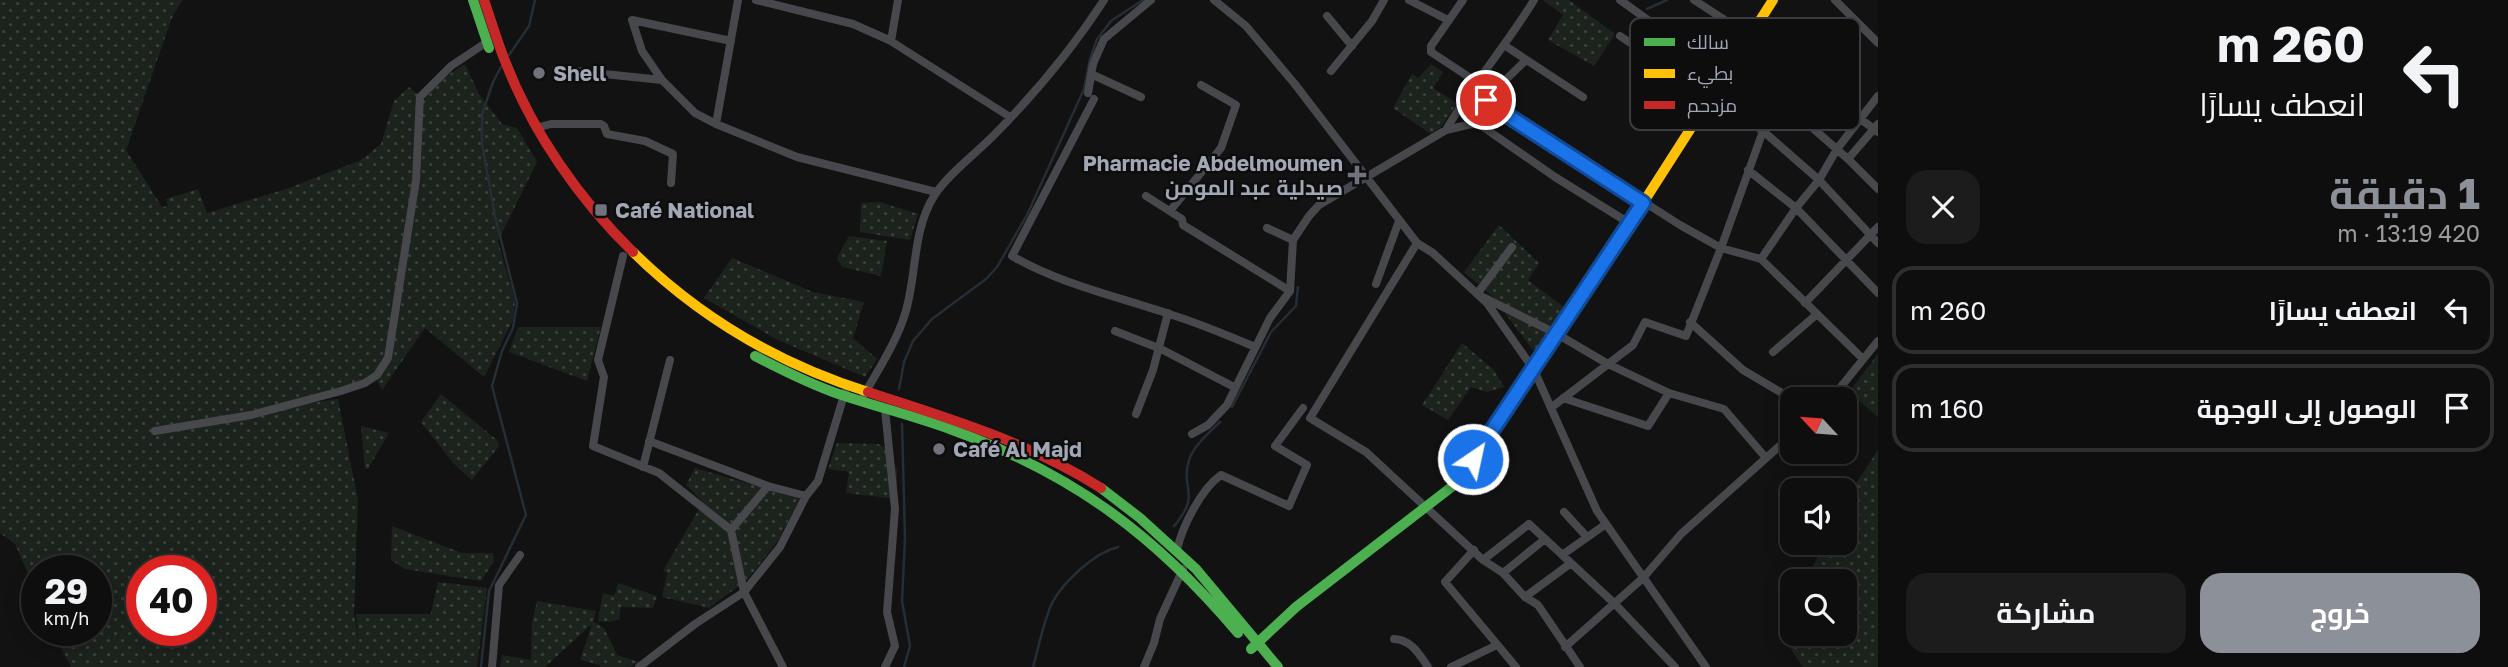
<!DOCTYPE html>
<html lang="ar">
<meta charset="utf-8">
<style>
:root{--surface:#0e0e0e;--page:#1c1c1c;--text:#f1f3f6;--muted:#9b9c9e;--line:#2e2e2e;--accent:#8c9099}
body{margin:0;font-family:"Golos Text",Cairo,sans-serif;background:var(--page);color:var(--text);direction:rtl;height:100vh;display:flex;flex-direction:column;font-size:26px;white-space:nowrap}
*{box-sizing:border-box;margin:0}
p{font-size:23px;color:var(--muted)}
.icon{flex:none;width:38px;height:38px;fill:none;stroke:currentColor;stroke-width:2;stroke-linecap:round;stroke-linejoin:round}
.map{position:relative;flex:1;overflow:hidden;direction:ltr}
.drawer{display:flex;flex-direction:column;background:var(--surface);width:630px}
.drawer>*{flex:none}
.hud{background:#0e0e0e;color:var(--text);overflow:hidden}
.needle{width:46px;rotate:296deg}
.tools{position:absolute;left:1780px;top:387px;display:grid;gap:14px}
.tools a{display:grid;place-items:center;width:77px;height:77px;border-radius:14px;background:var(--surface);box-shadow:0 4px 18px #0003,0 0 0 2px var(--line);font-size:35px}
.speed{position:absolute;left:21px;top:555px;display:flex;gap:14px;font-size:35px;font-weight:700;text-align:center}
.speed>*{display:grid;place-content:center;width:91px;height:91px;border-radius:50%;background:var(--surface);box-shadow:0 4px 18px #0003,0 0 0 2px var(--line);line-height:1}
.speed small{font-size:18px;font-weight:400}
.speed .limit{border:10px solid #d22;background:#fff;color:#111}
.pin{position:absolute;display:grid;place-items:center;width:60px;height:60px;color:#fff;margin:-30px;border:4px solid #fff;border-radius:50%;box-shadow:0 2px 7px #0007}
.me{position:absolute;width:77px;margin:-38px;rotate:34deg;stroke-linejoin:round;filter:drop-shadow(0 0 5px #0008)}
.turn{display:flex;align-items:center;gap:24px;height:147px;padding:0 28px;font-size:32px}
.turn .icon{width:91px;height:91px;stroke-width:2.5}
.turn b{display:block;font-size:49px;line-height:60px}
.round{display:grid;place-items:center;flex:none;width:74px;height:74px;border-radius:21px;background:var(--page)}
.headline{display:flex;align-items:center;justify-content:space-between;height:119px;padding:0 28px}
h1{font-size:42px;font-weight:700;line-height:52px;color:var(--accent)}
.cta{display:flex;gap:14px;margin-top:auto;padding:14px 28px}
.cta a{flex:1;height:80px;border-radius:21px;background:var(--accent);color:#fff;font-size:28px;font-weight:700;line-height:80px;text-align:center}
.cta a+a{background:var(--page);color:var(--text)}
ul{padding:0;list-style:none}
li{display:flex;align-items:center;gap:21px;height:88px;margin:0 14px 10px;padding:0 14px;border:4px solid var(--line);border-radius:21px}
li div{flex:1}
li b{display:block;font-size:26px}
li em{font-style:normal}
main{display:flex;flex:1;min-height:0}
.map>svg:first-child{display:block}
.grass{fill:url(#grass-dots);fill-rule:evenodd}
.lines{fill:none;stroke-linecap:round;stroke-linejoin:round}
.stream{stroke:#252d35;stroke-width:2.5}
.street{stroke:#46484c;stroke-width:8}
.fast{stroke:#4caf50;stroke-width:10}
.slow{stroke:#ffc107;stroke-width:10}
.jam{stroke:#c62828;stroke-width:10}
.route-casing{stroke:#114b97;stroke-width:18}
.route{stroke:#1a73e8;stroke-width:12}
.poi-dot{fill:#70737c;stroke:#0d0d0e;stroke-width:2.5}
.labels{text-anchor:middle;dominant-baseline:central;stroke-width:5;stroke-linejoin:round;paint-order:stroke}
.poi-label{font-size:21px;font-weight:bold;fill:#a2a7b5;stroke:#0d0d0e;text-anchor:start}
.key{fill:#0d0d0e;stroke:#3a3b40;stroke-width:2}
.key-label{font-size:19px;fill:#a2a7b5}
</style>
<main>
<section class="drawer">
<div class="hud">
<div class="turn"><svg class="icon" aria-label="left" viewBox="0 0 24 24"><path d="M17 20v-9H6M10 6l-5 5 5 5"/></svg><div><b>260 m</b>انعطف يسارًا</div></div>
</div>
<div class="headline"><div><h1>1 دقيقة</h1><p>420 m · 13:19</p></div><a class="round"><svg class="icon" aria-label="close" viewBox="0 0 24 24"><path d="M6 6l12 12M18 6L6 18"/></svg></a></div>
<ul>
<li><svg class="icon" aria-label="left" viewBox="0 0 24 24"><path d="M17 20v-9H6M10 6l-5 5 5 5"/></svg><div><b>انعطف يسارًا</b></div><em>260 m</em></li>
<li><svg class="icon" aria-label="arrive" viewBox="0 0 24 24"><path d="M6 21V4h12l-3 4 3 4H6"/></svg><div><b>الوصول إلى الوجهة</b></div><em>160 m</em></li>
</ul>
<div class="cta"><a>خروج</a><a>مشاركة</a></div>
</section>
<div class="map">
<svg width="1878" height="667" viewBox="0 0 1878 667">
<defs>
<pattern id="grass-dots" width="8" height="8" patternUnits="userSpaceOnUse" patternTransform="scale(1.75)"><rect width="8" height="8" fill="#1c231d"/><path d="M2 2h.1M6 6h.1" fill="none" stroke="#3a403c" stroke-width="1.8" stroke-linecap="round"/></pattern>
</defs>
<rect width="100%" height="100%" fill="#121213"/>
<!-- grass -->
<path class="grass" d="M0 0H182L171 20 126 150 162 207 168 206 166 199 198 189 207 213 286 189 361 160 381 144 394 101 409 87 424 100 439 81 465 64 479 94 502 124 517 128 537 162 498 241 515 301 513 320 484 377 425 328 382 390 376 379 242 413 338 399 358 500 354 614 359 645 356 614H431L438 582 487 588 477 667H71L52 630H96V570H37V594L15 544 0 533ZM142 570H201V630H142Z
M1543 0H1569L1615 34 1594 66 1548 40 1563 15Z
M1431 64 1443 72 1433 88 1457 103 1441 127 1431 134 1393 108 1412 74 1418 78Z
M880 202 918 214 910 240 860 232 861 203Z
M1499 225 1539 263 1528 280 1565 308 1535 353 1493 297 1464 272Z
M849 236 887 241 881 276 842 267 837 258Z
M732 258 813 292 864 302 853 338 877 359 865 377 778 340 704 298Z
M518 327H601L587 381 509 352Z
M1462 343 1494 370 1504 387 1487 392 1471 387 1448 420 1422 405Z
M1878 354V417L1849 392Z
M441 394 497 440 499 446 472 480 453 463 421 422Z
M361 426 389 433 368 469H365Z
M837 443 878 444 890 450 897 470V499L846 493 849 472 828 469Z
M1878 450V667H1803L1781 635 1792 624V634H1844V581H1805L1825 543 1844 542 1845 500Z
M695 468 800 499 777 542 747 580 709 608 662 597 667 573 663 571 703 502 686 485Z
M392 526 462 553H493L494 561 481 581 405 569 391 560Z
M618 583 657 596 653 608 621 607 619 619 610 622 598 621 603 593 614 596Z
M537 601 596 611 593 622 604 628 617 655 639 662 629 667H600V665L580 660 592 624 545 667H500L502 655 531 660 532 622Z"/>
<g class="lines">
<!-- stream -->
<path class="stream" d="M1647 9 1667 0
M509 55 529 26 535 0
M899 389 904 362 913 341 932 319 986 279 997 267 1027 215 1084 89 1090 59 1097 39 1111 21 1143 0
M1232 407 1271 332 1296 306 1298 287
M902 424 905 538 902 601 910 646 904 667
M1174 526C1202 493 1180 491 1189 460 1194 445 1209 433 1220 422
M481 667 489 591 526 515 492 386 502 351 513 328 517 303 495 216 482 144V114L493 82 501 67
M1033 667C1039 646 1043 623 1052 603 1064 581 1094 553 1118 547"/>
<!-- street -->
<path class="street" d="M756 0 853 24 889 40 1010 117
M1214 0 1246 26 1294 83 1417 243 1433 253 1487 303 1534 370 1597 511 1706 667
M1409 0 1448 20
M1463 0 1431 46V52L1475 81
M1620 0 1725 75
M1694 0 1748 35 1878 132
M1835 0 1878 43
M1327 16 1352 46
M1620 36 1763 131 1819 180 1878 243
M891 41 898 0
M1504 45 1583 97
M1734 59 1848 159 1878 189
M1526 60 1488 97 1487 102 1680 225 1721 248 1761 259 1863 359
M556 69 662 80 695 113 716 124 797 157 936 192
M1331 71 1372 21 1384 0
M1091 74 1141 97
M662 80 642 51 632 20 731 41
M1088 93 1093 64 1104 39 1151 0
M1094 99 1012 256C1060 284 1116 296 1169 314 1198 323 1227 335 1255 347
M1476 122 1555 177 1629 223
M716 124 738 0
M536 128 551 124H601L604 126 607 134 645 141 673 154 671 183
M1446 130C1472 84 1507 45 1534 0
M1848 159 1878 124
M1748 170 1796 208 1878 293
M1146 196 1182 219 1183 225 1290 291
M1170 211 1221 148 1236 105 1201 85
M1267 228 1293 240
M1417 243 1310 418 1366 452 1483 560 1503 573 1525 597 1538 605 1580 667
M1512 247 1477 294 1557 334 1608 364 1669 393 1724 409 1766 458
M623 256 598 360 604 377 593 446 659 473 731 530
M1761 259 1796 208 1819 180 1837 149 1878 96
M1376 284 1399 221
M1805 303 1878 227
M1690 322 1743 370 1782 393 1792 402
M1115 331 1161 349 1234 387
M1773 352 1816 315
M864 395C879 368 896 343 905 314 917 276 912 231 934 196 947 175 979 151 997 132 1037 91 1073 48 1104 0
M1563 398 1648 426 1669 393
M1831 399 1878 341
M1552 407 1633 345 1645 322 1686 336 1721 248 1763 131
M885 409 895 509 887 612 895 646 885 667
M1136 414 1153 370 1168 313
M155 431 251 415 341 391 365 383 377 375 388 358 416 180 420 97 451 66 487 42
M1192 434 1208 425 1227 405 1270 318 1290 291 1293 240 1309 216 1319 205 1446 130 1497 118 1510 117
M649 441 768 486 731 530 744 592 783 667
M643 467 670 360
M768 486 806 496
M1564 512 1587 537
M1177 550C1182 527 1201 489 1221 475L1289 506 1307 465 1275 446 1303 408
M1474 550 1445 582 1516 667
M1562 555 1606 524
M1483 560 1529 524 1615 604 1675 667
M1503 573 1545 539
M1525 597 1571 563
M1394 639C1412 640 1419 654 1428 667
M1565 647 1643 578 1681 534 1792 435
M492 667 499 585 520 555
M639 667 695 624 744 592 780 547 806 496 818 481 845 392
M1144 667 1154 643 1160 619 1183 569
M1451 667 1497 645"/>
<!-- fast -->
<path class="fast" d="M473 0 489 48
M755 356C780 369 806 382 833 392 873 406 915 416 955 431 1075 475 1156 536 1238 633
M1101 488 1140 518 1196 569 1278 667
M1251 649 1296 607 1458 482 1496 424"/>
<!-- slow -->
<path class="slow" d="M633 252C700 318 779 364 868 392
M1496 424 1643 203 1773 0"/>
<!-- jam -->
<path class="jam" d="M484 0C491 20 497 41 505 61 533 133 579 199 633 252
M868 392C949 418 1028 442 1101 488"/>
</g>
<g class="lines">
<defs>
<path id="route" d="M1473 459 1643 203 1510 117 1486 100"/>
</defs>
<!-- route casing -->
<use href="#route" class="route-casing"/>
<!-- route -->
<use href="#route" class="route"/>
</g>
<!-- markers -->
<g class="poi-dot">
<circle cx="539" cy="73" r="7"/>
<path d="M1353.5 164.5h7v7h7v7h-7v7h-7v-7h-7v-7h7z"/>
<rect x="594" y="203" width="14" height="14" rx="3.5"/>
<circle cx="939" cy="449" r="7"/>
</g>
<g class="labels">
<!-- poi labels -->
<g class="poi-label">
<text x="553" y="73">Shell</text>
<text x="1343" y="163" text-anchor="end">Pharmacie Abdelmoumen<tspan x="1343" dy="24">صيدلية عبد المومن</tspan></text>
<text x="615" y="210">Café National</text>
<text x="953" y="449">Café Al Majd</text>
</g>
</g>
<!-- legend -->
<rect x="1630" y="18" width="230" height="112" rx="10" class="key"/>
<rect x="1644" y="38" width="31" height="8" fill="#4caf50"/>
<rect x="1644" y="69" width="31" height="9" fill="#ffc107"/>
<rect x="1644" y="101" width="31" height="8" fill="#c62828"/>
<g class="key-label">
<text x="1687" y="49">سالك</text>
<text x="1687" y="80">بطيء</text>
<text x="1687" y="112">مزدحم</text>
</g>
</svg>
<div class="tools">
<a><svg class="needle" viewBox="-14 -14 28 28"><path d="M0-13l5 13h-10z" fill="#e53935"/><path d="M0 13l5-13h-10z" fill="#9b9c9e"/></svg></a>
<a><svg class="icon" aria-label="sound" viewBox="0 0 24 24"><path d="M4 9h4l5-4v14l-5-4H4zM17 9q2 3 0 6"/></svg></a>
<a><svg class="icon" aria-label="search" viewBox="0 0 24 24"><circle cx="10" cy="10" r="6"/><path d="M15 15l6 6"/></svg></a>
</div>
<div class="speed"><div>29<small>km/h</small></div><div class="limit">40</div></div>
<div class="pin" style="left:1486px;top:100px;background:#d93025"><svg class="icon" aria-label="arrive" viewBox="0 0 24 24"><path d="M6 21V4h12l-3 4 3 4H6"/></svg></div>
<svg class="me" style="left:1473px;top:459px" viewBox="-20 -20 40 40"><circle r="17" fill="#1a73e8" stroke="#fff" stroke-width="3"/><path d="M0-11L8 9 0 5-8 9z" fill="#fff"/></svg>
</div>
</main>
